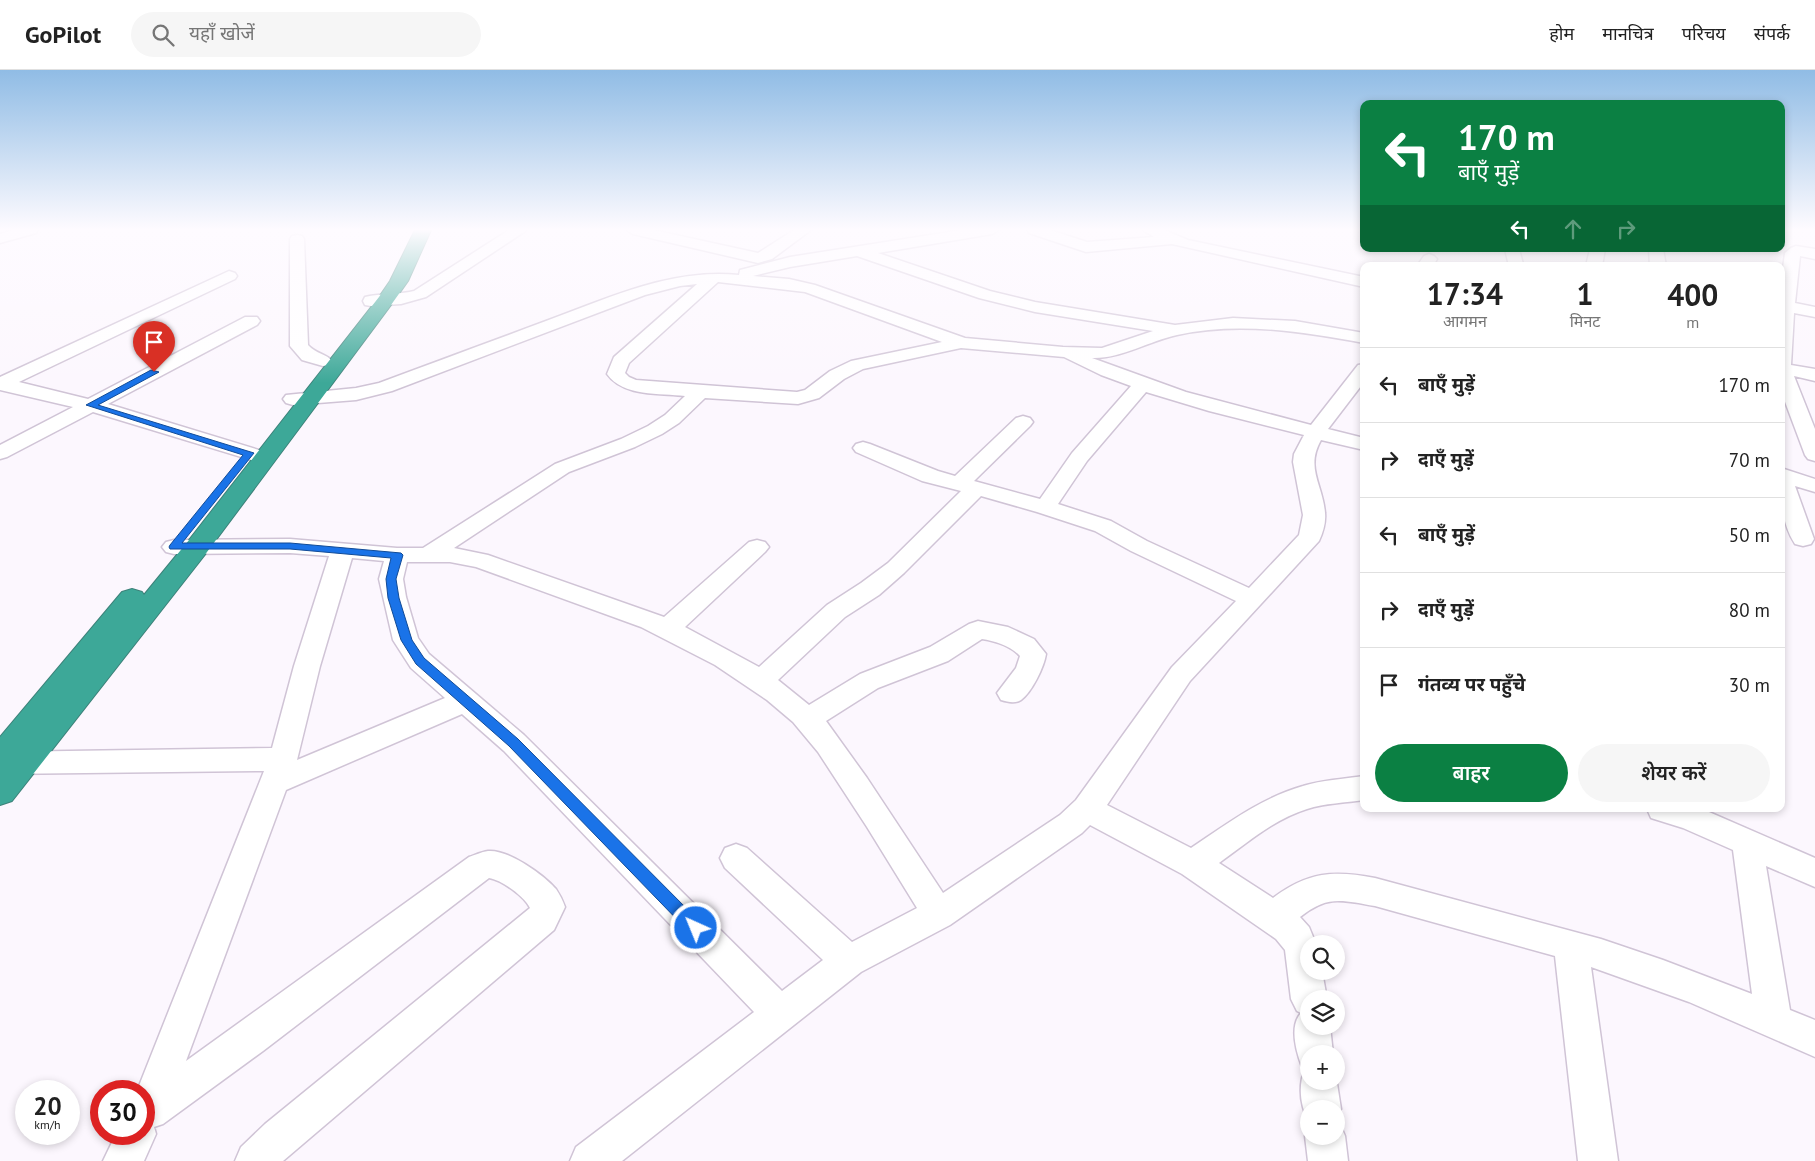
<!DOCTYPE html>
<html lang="hi">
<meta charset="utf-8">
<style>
:root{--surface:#fff;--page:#f6f6f6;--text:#222;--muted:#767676;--line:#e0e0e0;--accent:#0b8043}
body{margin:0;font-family:"PT Sans","Noto Sans Devanagari",sans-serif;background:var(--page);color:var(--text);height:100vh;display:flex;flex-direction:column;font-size:19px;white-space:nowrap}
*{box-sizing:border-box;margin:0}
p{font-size:16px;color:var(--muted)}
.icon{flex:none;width:28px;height:28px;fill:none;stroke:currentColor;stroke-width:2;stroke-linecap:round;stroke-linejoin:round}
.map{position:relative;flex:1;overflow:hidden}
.sheet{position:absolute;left:1360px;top:192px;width:425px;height:550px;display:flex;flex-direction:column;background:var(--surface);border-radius:10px;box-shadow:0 2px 8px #0003}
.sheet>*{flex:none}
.guide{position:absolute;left:1360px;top:30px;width:425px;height:152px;border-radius:10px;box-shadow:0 2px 8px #0003;background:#0b8043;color:#fff;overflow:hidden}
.buttons{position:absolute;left:1300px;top:865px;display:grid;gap:10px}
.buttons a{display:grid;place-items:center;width:45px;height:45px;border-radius:50%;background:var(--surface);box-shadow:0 2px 8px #0003;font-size:25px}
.speed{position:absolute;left:15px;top:1010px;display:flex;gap:10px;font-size:25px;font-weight:700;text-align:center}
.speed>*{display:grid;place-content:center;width:65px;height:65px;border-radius:50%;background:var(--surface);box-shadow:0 2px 8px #0003;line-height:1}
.speed small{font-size:12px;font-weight:400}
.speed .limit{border:8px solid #d22;background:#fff;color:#111}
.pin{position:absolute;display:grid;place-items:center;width:42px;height:42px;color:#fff;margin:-51px -21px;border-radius:50% 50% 50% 0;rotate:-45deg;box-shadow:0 0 5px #0007}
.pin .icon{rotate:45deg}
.me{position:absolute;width:55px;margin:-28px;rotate:316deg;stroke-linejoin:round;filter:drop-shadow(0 0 4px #0008)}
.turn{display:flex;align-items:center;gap:18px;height:105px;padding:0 15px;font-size:22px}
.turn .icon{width:65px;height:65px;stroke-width:2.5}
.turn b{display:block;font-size:35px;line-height:42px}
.lanes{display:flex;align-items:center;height:48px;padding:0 15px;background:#0003;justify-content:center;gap:25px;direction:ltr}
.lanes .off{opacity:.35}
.eta{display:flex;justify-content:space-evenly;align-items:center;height:85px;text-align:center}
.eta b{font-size:30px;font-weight:600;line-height:35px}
.primary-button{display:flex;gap:10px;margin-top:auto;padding:10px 15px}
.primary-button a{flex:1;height:58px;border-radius:30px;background:var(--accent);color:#fff;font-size:20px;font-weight:600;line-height:58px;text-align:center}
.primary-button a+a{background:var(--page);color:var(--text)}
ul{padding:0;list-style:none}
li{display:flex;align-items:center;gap:15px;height:75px;padding:0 15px;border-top:1px solid var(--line)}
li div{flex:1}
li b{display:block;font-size:19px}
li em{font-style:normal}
header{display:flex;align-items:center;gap:30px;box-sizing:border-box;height:70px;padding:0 25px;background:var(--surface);border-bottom:1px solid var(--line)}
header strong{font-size:24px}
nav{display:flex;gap:28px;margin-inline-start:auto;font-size:18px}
.search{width:350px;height:45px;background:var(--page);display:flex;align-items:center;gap:12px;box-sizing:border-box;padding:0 18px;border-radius:28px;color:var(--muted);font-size:19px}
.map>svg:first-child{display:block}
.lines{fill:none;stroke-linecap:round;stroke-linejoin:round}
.minor-casing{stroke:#d0c4d6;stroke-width:3}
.highway-casing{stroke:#3d8179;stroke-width:2}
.minor{fill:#fff;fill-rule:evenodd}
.highway{fill:#3da898;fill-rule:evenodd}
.route{fill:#1a73e8;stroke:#114b97}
</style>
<header>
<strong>GoPilot</strong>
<div class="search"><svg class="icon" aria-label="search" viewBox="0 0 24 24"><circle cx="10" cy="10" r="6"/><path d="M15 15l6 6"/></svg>यहाँ खोजें</div>
<nav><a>होम</a><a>मानचित्र</a><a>परिचय</a><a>संपर्क</a></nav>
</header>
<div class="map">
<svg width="1815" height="1091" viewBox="0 0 1815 1091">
<rect width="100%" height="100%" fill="#fcf7fe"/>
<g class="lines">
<defs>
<path id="minor" d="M14 160H38L36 163 0 173V164Z
M509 160H527L426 227 401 234 371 236 365 235 363 231 365 227C381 223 398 225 414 221Z
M626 160H653L758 183 794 160H811L772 189 758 193 633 164Z
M962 160H999L992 164 878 183 990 221 1035 232 1175 255 1233 248 1295 251 1364 263V273C1302 262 1239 251 1177 265 1149 271 1121 289 1092 288L1186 322 1311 355 1358 295 1364 294V312L1328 359 1364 368V380L1321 370C1305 398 1323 415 1325 443 1326 453 1323 462 1319 471L1190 611 1107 735 1191 778C1227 754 1261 728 1303 716 1322 710 1343 709 1364 706V730C1345 733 1325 733 1307 739 1274 749 1246 774 1219 793L1273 828C1308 802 1333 800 1375 808L1601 869 1663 890 1752 924 1733 780 1683 758 1651 748 1647 739H1702L1815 788V817L1766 796 1790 940 1815 950V987L1689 932 1591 897 1618 1091H1578L1555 886 1375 836C1342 830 1327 825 1300 847L1309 857 1316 874H1309V901H1322L1327 929H1309V956H1330L1333 984H1309V1011H1336V1007L1341 1039 1336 1051V1039H1309V1053C1300 1035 1298 1016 1305 998L1302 997C1296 981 1289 956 1301 943L1297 941 1291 929 1285 880 1276 869 1182 804 1090 755 1082 763 950 855 861 902 622 1091H570L576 1077 754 942 504 681 462 644 286 720 186 991 469 787C475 785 481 782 488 781 508 779 544 805 556 819 560 825 563 831 565 837L554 860 283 1091H235L241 1077 265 1054 530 838C525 827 502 810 489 808L263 981 163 1054 154 1057 156 1064 144 1091H103L116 1064H144V1021H137L264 701 0 704V682L272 678 294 596 329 486 290 483 174 484 166 482 162 477 166 472 174 470 290 469 397 478H423L555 394 621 369 648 356 665 345 685 326C660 323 623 327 607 304L614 287 697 214 680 216 645 225 392 321 356 330 293 335 286 333 283 329 286 325 356 318 379 313C435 292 490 272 546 251 609 228 671 198 739 205L740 200 790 187ZM857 186 979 228 1035 242 1153 261 1102 278 1063 277 965 268 815 215 789 209 753 206 790 197ZM718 212 805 222 942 272 851 291 830 301 805 320 797 322 636 310 629 307 625 303 629 293ZM961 278 1064 287 1101 305 1131 316 1072 383 1040 429 974 411 1030 356 1033 352 1030 348 1023 346 1016 348 955 406 938 401 870 374 863 372 856 374 853 378 856 382 922 411 961 421 888 493 861 513 827 535 759 597 685 557 765 482 769 477 765 472 757 470 749 472 664 547 488 485 454 478 569 402 635 377 662 364 679 353 705 328 798 334 819 328 844 309 863 299ZM1146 322 1209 341 1304 365 1294 384 1293 392 1303 445 1299 465 1249 518 1147 471 1111 451 1058 434 1087 391ZM981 426 1037 442 1095 461 1131 481 1236 531 1172 597 1076 730 1060 745 943 823 867 708 826 651 878 618 948 591 982 569C995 571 1011 576 1020 586L1016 598 997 623 1001 630C1008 632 1015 634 1021 630 1032 622 1044 597 1046 584L1034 569 1008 557 978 551 969 554 930 577 860 604 809 635 778 610 845 547 879 525 904 503ZM352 488 384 491 379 509 393 570 411 598 445 628 297 690 320 596ZM407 492H450L476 497 641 557 715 595 767 630 793 652 818 682 867 757 917 838 852 872 747 778 736 774 725 778 720 788 725 798 823 890 782 921 524 665 429 584 418 568 406 527 403 509Z
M1027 160H1050L1087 172 1154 167 1143 160H1164L1188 170 1364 207V217L1172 174 1086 182 1029 163Z
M297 165 302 166 304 169 308 275C316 284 327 284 332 291L329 295 323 296 302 290 290 276V169L292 166Z
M1796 176 1815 179V189L1800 186 1795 233 1815 237V247L1794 243 1791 295 1815 299V311L1794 306 1815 359V391L1808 389 1805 385 1781 321V214L1785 183 1791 178Z
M1505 179H1519L1523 194 1521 196H1509Z
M1590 179H1605L1602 196H1586Z
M1649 179H1663L1666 196H1650Z
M1429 184 1434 186 1437 189 1433 196H1417L1424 186Z
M229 201 235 203 237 206 235 209 19 312 88 329 245 247H257L260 251 257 255 108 334 272 384 275 388 272 392 265 394 258 392 93 342 7 387 0 389V375L73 337 0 320V307Z
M1781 398 1815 409V422L1795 416 1814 469 1811 474 1803 476 1795 474C1780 451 1781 424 1781 398Z
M1336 1051 1339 1052 1345 1066 1348 1091H1308L1305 1066 1309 1058V1066H1336Z"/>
<path id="highway" d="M415 160H431L408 211 391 235 207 482 12 731 0 735V667L122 522 132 519 142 522 144 525 189 470 379 227 390 211Z"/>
</defs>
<!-- minor casing -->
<use href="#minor" class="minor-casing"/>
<!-- highway casing -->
<use href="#highway" class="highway-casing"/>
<!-- minor -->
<use href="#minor" class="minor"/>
<!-- highway -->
<use href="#highway" class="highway"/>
</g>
<!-- sky -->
<linearGradient id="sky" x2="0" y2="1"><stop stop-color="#90bce5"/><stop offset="0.51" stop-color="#fefbff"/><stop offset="1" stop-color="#fefbff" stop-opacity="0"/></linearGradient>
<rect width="1815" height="313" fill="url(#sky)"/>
<!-- route -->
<path class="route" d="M151 300 159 302 98 335 254 383 182 473H290L401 483 403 485 396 509 399 528 412 570 424 588 518 669 701 853 703 858 701 863 696 865 690 863 509 676 416 594 401 570 388 528 386 509 391 488 290 479H170L169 477 170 475 243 385 86 335Z"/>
</svg>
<div class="buttons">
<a><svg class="icon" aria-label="search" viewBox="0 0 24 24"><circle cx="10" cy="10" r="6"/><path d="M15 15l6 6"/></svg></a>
<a><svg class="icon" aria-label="layers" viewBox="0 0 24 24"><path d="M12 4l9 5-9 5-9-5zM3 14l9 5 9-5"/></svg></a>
<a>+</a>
<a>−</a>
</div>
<div class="speed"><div>20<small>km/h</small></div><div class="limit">30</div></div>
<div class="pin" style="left:154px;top:302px;background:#d93025"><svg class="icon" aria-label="arrive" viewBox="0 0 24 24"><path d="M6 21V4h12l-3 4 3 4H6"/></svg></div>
<svg class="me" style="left:696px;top:858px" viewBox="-20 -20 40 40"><circle r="17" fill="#1a73e8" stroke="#fff" stroke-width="3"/><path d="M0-11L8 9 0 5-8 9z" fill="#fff"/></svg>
<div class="guide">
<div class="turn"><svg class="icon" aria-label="left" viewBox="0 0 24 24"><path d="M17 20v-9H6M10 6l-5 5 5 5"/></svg><div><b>170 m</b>बाएँ मुड़ें</div></div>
<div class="lanes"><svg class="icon" aria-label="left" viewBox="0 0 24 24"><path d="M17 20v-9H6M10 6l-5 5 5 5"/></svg><svg class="icon off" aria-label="ahead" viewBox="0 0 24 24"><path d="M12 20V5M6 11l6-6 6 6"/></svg><svg class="icon off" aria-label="right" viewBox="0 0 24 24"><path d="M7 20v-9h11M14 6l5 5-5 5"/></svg></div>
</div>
<section class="sheet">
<div class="eta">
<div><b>17:34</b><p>आगमन</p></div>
<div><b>1</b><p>मिनट</p></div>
<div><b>400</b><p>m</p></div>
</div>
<ul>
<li><svg class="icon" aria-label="left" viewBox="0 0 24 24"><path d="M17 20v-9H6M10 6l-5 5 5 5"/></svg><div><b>बाएँ मुड़ें</b></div><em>170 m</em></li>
<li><svg class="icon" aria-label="right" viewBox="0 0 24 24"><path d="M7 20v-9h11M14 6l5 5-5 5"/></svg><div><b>दाएँ मुड़ें</b></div><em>70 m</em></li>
<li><svg class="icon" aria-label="left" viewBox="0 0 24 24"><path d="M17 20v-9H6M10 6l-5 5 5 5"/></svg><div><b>बाएँ मुड़ें</b></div><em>50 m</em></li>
<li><svg class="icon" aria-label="right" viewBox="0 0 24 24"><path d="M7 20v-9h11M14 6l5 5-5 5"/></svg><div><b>दाएँ मुड़ें</b></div><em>80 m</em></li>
<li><svg class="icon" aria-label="arrive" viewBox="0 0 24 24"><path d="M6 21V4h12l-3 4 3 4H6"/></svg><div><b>गंतव्य पर पहुँचे</b></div><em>30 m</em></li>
</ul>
<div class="primary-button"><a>बाहर</a><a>शेयर करें</a></div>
</section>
</div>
